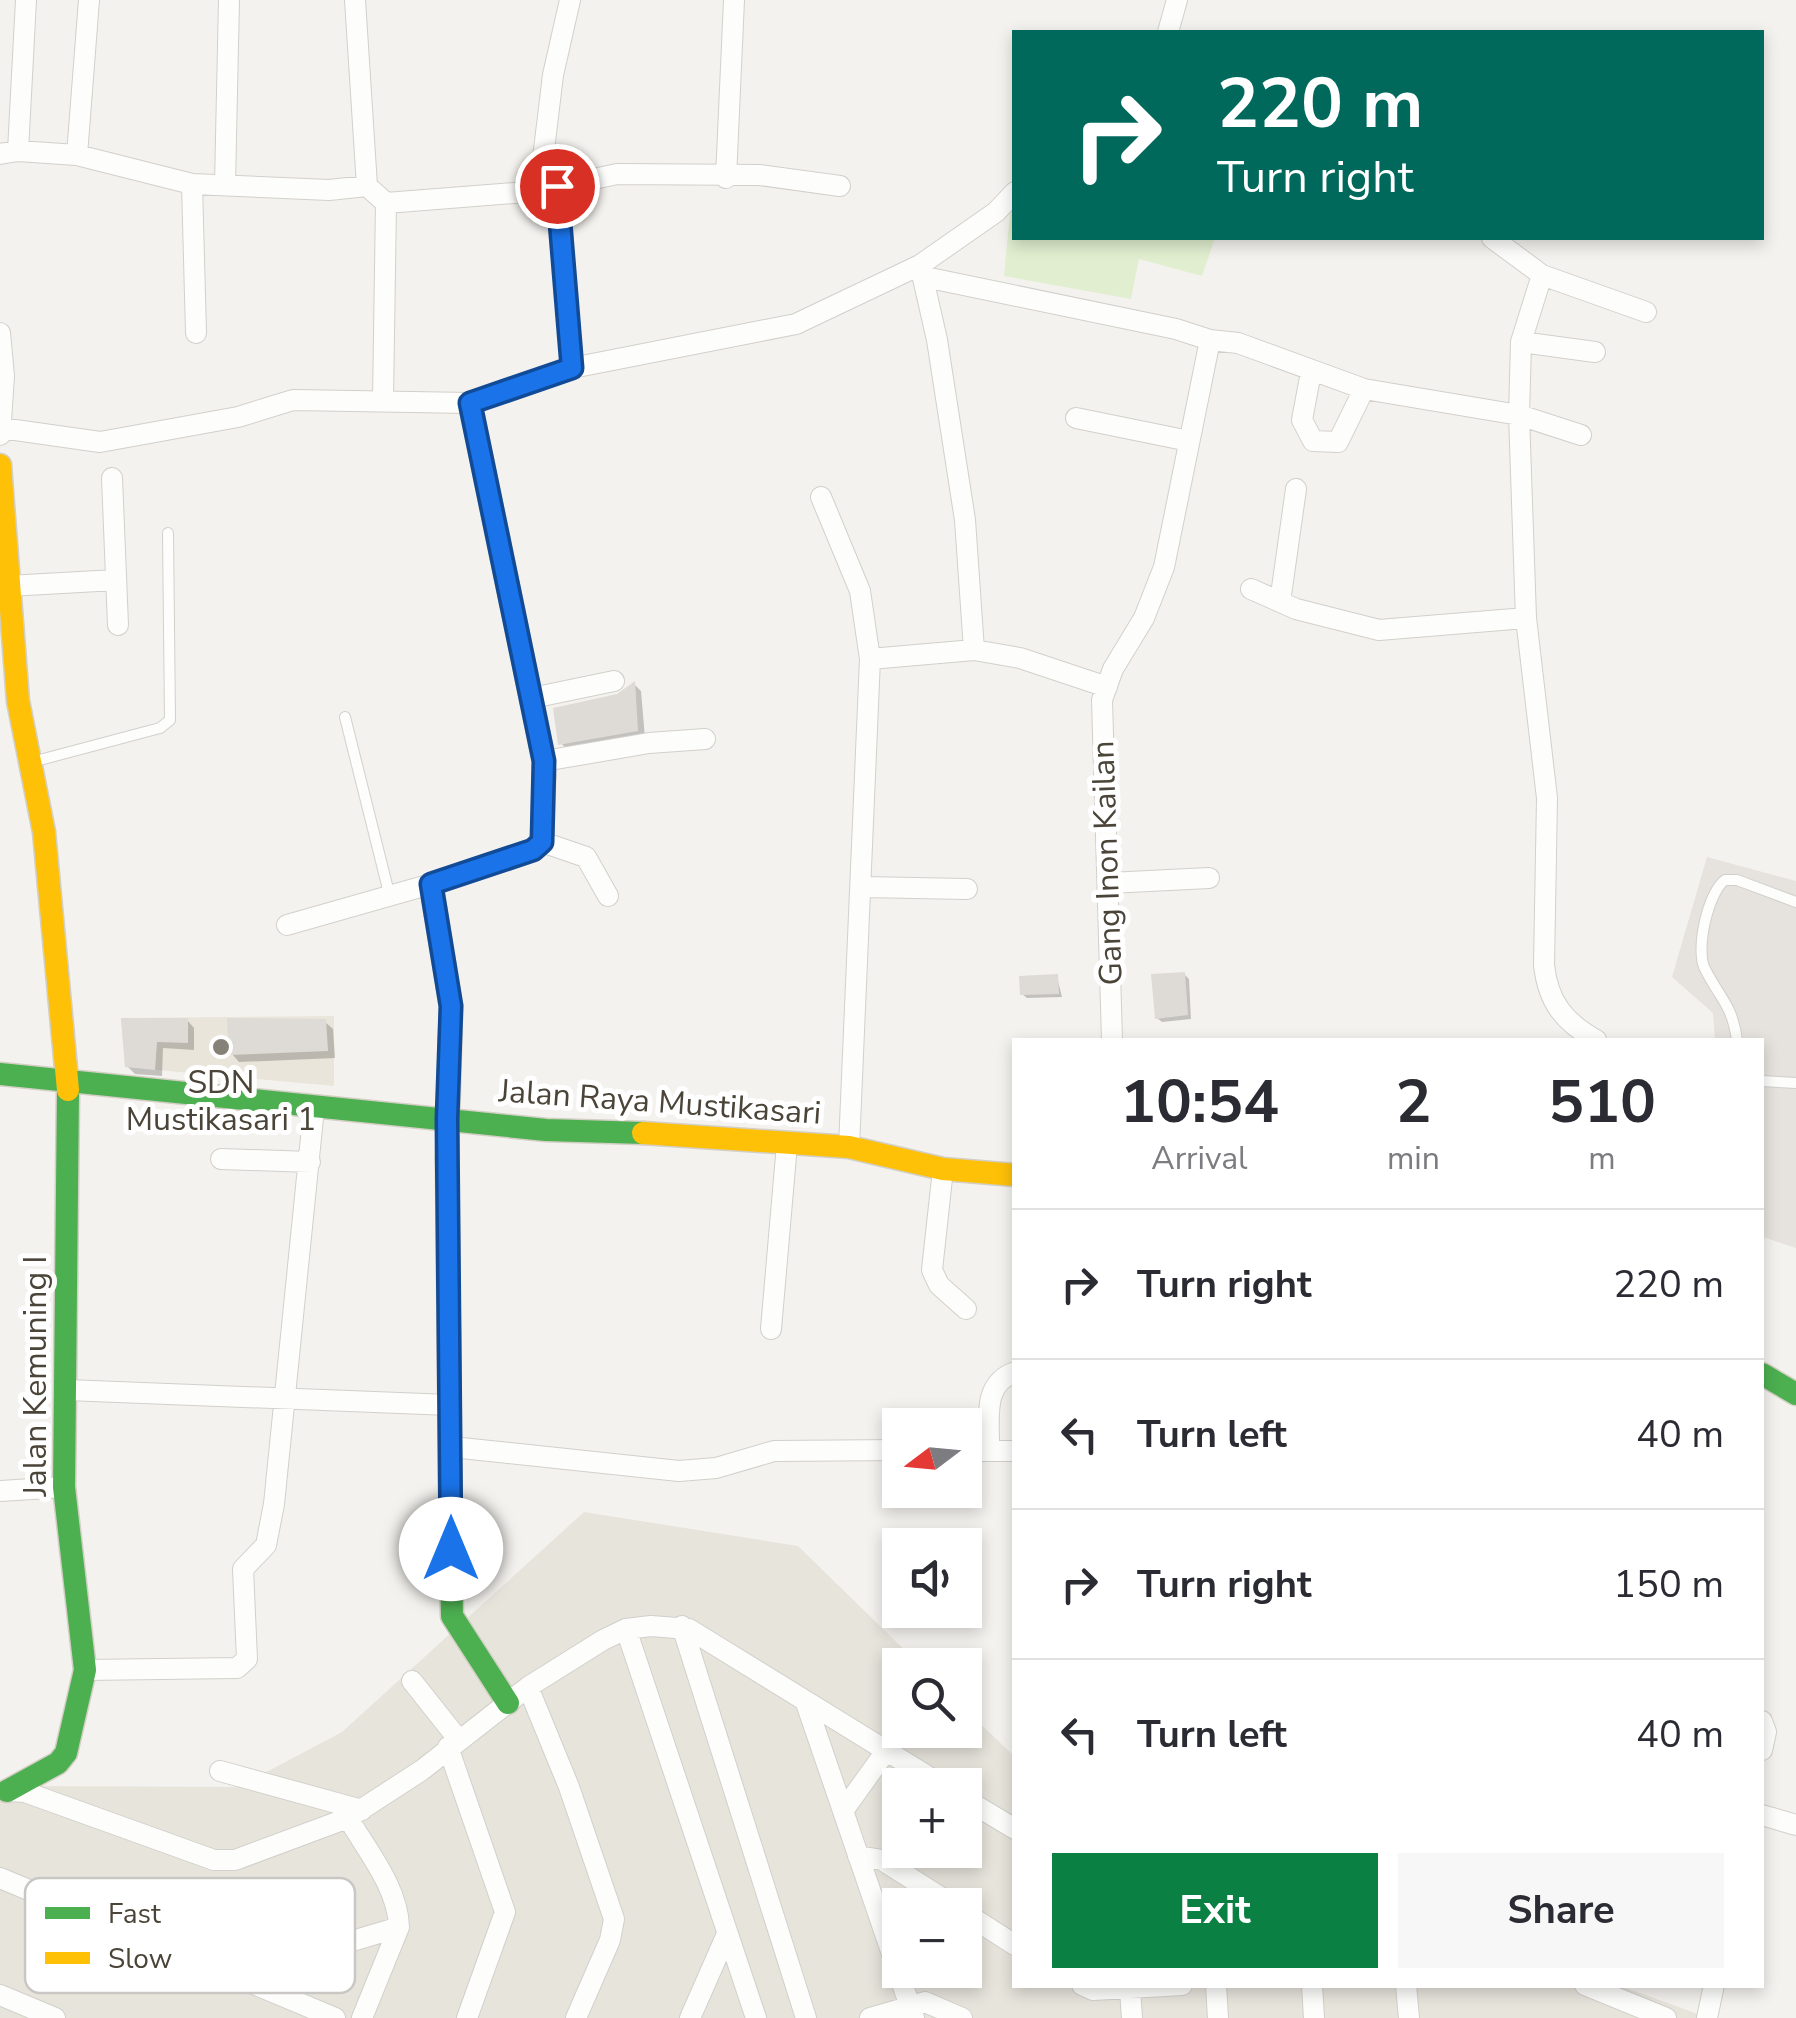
<!DOCTYPE html>
<meta charset="utf-8">
<style>
:root{--surface:#fff;--page:#f7f7f7;--text:#2b2b33;--muted:#7c7c81;--line:#e1e1e2;--accent:#0b8043}
body{margin:0;font-family:"Nunito Sans",sans-serif;background:var(--page);color:var(--text);height:100vh;display:flex;flex-direction:column;font-size:38px;white-space:nowrap}
*{box-sizing:border-box;margin:0}
p{font-size:32px;color:var(--muted)}
.icon{flex:none;width:55px;height:55px;fill:none;stroke:currentColor;stroke-width:2;stroke-linecap:round;stroke-linejoin:round}
.map{position:relative;flex:1;overflow:hidden}
.drawer{position:absolute;left:1012px;top:1038px;width:752px;height:950px;display:flex;flex-direction:column;background:var(--surface);border-radius:0px;box-shadow:0 5px 15px #0003}
.drawer>*{flex:none}
.hud{position:absolute;left:1012px;top:30px;width:752px;height:210px;border-radius:0px;box-shadow:0 5px 15px #0003;background:#00695c;color:#fff;overflow:hidden}
.needle{width:65px;rotate:254deg}
.controls{position:absolute;left:882px;top:1408px;display:grid;gap:20px}
.controls a{display:grid;place-items:center;width:100px;height:100px;border-radius:0px;background:var(--surface);box-shadow:0 5px 15px #0003;font-size:50px}
.pin{position:absolute;display:grid;place-items:center;width:85px;height:85px;color:#fff;margin:-42px;border:5px solid #fff;border-radius:50%;box-shadow:0 2px 10px #0007}
.me{position:absolute;width:110px;margin:-55px;rotate:0deg;stroke-linejoin:round;filter:drop-shadow(0 0 8px #0008)}
.turn{display:flex;align-items:center;gap:35px;height:210px;padding:0 40px;font-size:45px}
.turn .icon{width:130px;height:130px;stroke-width:2.5}
.turn b{display:block;font-size:70px;line-height:85px}
.eta{display:flex;justify-content:space-evenly;align-items:center;height:170px;text-align:center}
.eta b{font-size:60px;font-weight:700;line-height:70px}
.action{display:flex;gap:20px;margin-top:auto;padding:20px 40px}
.action a{flex:1;height:115px;border-radius:0px;background:var(--accent);color:#fff;font-size:40px;font-weight:700;line-height:115px;text-align:center}
.action a+a{background:var(--page);color:var(--text)}
ul{padding:0;list-style:none}
li{display:flex;align-items:center;gap:30px;height:150px;padding:0 40px;border-top:2px solid var(--line)}
li div{flex:1}
li b{display:block;font-size:38px}
li em{font-style:normal}
.map>svg:first-child{display:block}
.residential{fill:#e7e4dc;fill-rule:evenodd}
.industrial{fill:#e6e2de}
.education{fill:#eae5da}
.green{fill:#e1eecf}
.shadow{fill:#0003}
.building{fill:#dedbd6}
.lines{fill:none;stroke-linecap:round;stroke-linejoin:round}
.lane-casing{stroke:#d2d0cb;stroke-width:12}
.street-casing{stroke:#d2d0cb;stroke-width:22}
.fast-casing{stroke:#d3cfc5;stroke-width:25}
.slow-casing{stroke:#d3cfc5;stroke-width:25}
.lane{stroke:#fdfdfc;stroke-width:10}
.street{stroke:#fdfdfc;stroke-width:20}
.fast{stroke:#4caf50;stroke-width:22}
.slow{stroke:#ffc107;stroke-width:22}
.route-casing{stroke:#114b97;stroke-width:25}
.route{stroke:#1a73e8;stroke-width:18}
.poi-dot{fill:#868178;stroke:#fff;stroke-width:4}
.labels{text-anchor:middle;dominant-baseline:central;stroke-width:10;stroke-linejoin:round;paint-order:stroke}
.street-label{font-size:32px;fill:#4b4439;stroke:#fff}
.poi-label{font-size:32px;fill:#4b4439;stroke:#fff}
.key{fill:#fff;stroke:#c9c7c4;stroke-width:2.5}
.key-label{font-size:28px;fill:#4b4439}
</style>
<div class="map">
<svg width="1796" height="2018" viewBox="0 0 1796 2018">
<rect width="100%" height="100%" fill="#f4f2ee"/>
<!-- residential -->
<path class="residential" d="M584 1512 798 1546 920 1665H900V1730H965V1709L1015 1757V1985H1618L1709 2018H0V1796L26 1786 238 1787 342 1732ZM900 1785H965V1850H900ZM900 1905H965V1970H900Z"/>
<!-- industrial -->
<path class="industrial" d="M1707 857 1796 881V1248L1763 1237 1762 1040H1715L1713 1013 1672 977Z"/>
<!-- education -->
<path class="education" d="M334 1016V1086L125 1067 121 1018Z"/>
<!-- green -->
<path class="green" d="M1015 208V238H1215L1202 276 1139 259 1131 299 1004 276 1010 213Z"/>
<!-- shadow -->
<path class="shadow" d="M634 684 641 691 645 738 568 751 561 743Z
M1184 974 1189 979 1191 1019 1162 1022 1157 1018Z
M1057 977 1062 997 1027 998 1022 994Z
M187 1020 194 1028V1050L163 1048 162 1076 135 1074 127 1066 124 1021Z
M325 1022 333 1029 335 1058 239 1062 232 1054Z"/>
<!-- building -->
<path class="building" d="M635 681 638 731 558 745 553 708 617 694Z
M1185 972 1188 1015 1155 1019 1151 974Z
M1058 974 1059 994 1020 995 1019 976Z
M121 1018H188V1043L157 1042 155 1070 125 1067Z
M227 1018 326 1019 328 1051 229 1055Z"/>
<g class="lines">
<defs>
<path id="lane" d="M345 717 389 893
M32 762 160 728 170 720 168 533
M1737 1040C1732 1004 1720 999 1705 969 1695 950 1708 892 1725 880H1737L1796 902
M1762 1081 1796 1083"/>
<path id="street" d="M355 0 367 186
M1168 32 1177 0
M18 151 26 0
M0 154 18 151 77 155 192 184 329 190 367 186 386 203 383 400
M77 155 89 0
M726 178 734 0
M192 184 196 333
M225 184 229 0
M557 186 572 368
M539 191 553 75 570 0
M386 203 539 191 617 174 760 175 840 186
M1492 238 1542 275 1521 342 1519 415 1526 618 1547 798 1544 965C1548 1002 1564 1022 1596 1040
M920 265 937 340 965 520 974 650
M1542 275 1646 312
M925 277 1176 329 1210 340
M0 333 4 376 0 435
M1521 342 1595 352
M1311 372 1302 420 1313 441 1338 442 1364 389
M1076 418 1189 441
M1 428 100 442 238 417 293 400 470 403 572 368 796 324 920 265 996 212 1015 192
M112 478 118 625
M821 497 860 591 870 659 849 1147
M8 586 116 580
M1251 589 1296 609 1379 630 1526 618
M1280 602 1296 489
M870 659 974 650 1020 658 1107 687
M532 698 614 681
M544 761 649 743 705 739
M542 842 586 857 608 896
M1109 883 1209 878
M863 887 967 889
M287 925 431 884
M1112 1040 1102 700 1113 669 1144 618 1164 567 1210 340 1238 343 1364 389 1519 415 1581 435
M221 1159 310 1162
M943 1169 932 1270 939 1285 966 1309
M771 1329 787 1144
M67 1390 450 1405
M452 1447 679 1471 716 1468 774 1451 900 1450
M965 1451H1015
M989 1451C990 1421 981 1384 1015 1372
M0 1491 64 1487
M682 1626 806 2018
M626 1629 756 2018
M85 1670 237 1668 247 1659 243 1569 266 1545 274 1504 314 1108
M412 1681 458 1739
M528 1687 569 1787 614 1919 610 1940 576 2018
M807 1706 914 2018
M1762 1721 1766 1732 1762 1750
M448 1747 505 1912 467 2018
M220 1771 362 1810
M7 1791 25 1792 214 1860H235L348 1818 422 1770 528 1687 603 1640 626 1629 651 1626 689 1629 942 1785
M965 1799 1015 1829
M843 1811 886 1751
M1762 1815 1796 1825
M348 1818C368 1852 398 1888 399 1927L362 2018
M858 1856 882 1860 953 1905
M0 1878 335 2018
M965 1913 1015 1945
M236 1976 399 1927
M1082 1985 1093 1990 1182 1985
M1216 1985 1218 2018
M1312 1985 1314 2018
M1406 1985 1409 2018
M1585 1985 1666 2018
M1130 1990 1132 2018
M0 1995 55 2018
M690 2018 727 1934
M870 2018 925 2002 962 2018
M1707 2018 1714 1985"/>
<path id="fast" d="M0 1074 546 1130 643 1133
M447 1159 451 1006 431 884 533 850 542 842 544 777
M1762 1374 1796 1394
M451 1566 452 1616 508 1703
M7 1791 58 1763 66 1753 85 1670 64 1487 68 1090"/>
<path id="slow" d="M470 403 544 761V777
M0 465 18 701 44 832 68 1090
M643 1133 849 1147 943 1169 1015 1175
M447 1159 451 1566"/>
</defs>
<!-- lane casing -->
<use href="#lane" class="lane-casing"/>
<!-- street casing -->
<use href="#street" class="street-casing"/>
<!-- fast casing -->
<use href="#fast" class="fast-casing"/>
<!-- slow casing -->
<use href="#slow" class="slow-casing"/>
<!-- lane -->
<use href="#lane" class="lane"/>
<!-- street -->
<use href="#street" class="street"/>
<!-- fast -->
<use href="#fast" class="fast"/>
<!-- slow -->
<use href="#slow" class="slow"/>
</g>
<g class="lines">
<defs>
<path id="route" d="M451 1549 447 1119 451 1006 431 884 533 850 542 842 544 761 470 403 572 368 557 186"/>
</defs>
<!-- route casing -->
<use href="#route" class="route-casing"/>
<!-- route -->
<use href="#route" class="route"/>
</g>
<!-- markers -->
<circle class="poi-dot" cx="221" cy="1047" r="10"/>
<g class="labels">
<!-- street labels -->
<g class="street-label">
<text transform="translate(1107 863) rotate(-92)">Gang Inon Kailan</text>
<text transform="translate(660 1102) rotate(4)">Jalan Raya Mustikasari</text>
<text transform="translate(35 1376) rotate(-90)">Jalan Kemuning I</text>
</g>
<!-- poi labels -->
<g class="poi-label">
<text x="221" y="1082">SDN<tspan x="221" dy="37">Mustikasari 1</tspan></text>
</g>
</g>
<!-- legend -->
<rect x="25" y="1878" width="330" height="115" rx="15" class="key"/>
<rect x="45" y="1907" width="45" height="12" fill="#4caf50"/>
<rect x="45" y="1952" width="45" height="12" fill="#ffc107"/>
<g class="key-label">
<text x="108" y="1923">Fast</text>
<text x="108" y="1968">Slow</text>
</g>
</svg>
<div class="controls">
<a><svg class="needle" viewBox="-14 -14 28 28"><path d="M0-13l5 13h-10z" fill="#e53935"/><path d="M0 13l5-13h-10z" fill="#7c7c81"/></svg></a>
<a><svg class="icon" aria-label="sound" viewBox="0 0 24 24"><path d="M4 9h4l5-4v14l-5-4H4zM17 9q2 3 0 6"/></svg></a>
<a><svg class="icon" aria-label="search" viewBox="0 0 24 24"><circle cx="10" cy="10" r="6"/><path d="M15 15l6 6"/></svg></a>
<a>+</a>
<a>−</a>
</div>
<div class="pin" style="left:557px;top:186px;background:#d93025"><svg class="icon" aria-label="arrive" viewBox="0 0 24 24"><path d="M6 21V4h12l-3 4 3 4H6"/></svg></div>
<svg class="me" style="left:451px;top:1549px" viewBox="-20 -20 40 40"><circle r="19" fill="#fff"/><path d="M0-13L10 11 0 6-10 11z" fill="#1a73e8"/></svg>
<div class="hud">
<div class="turn"><svg class="icon" aria-label="right" viewBox="0 0 24 24"><path d="M7 20v-9h11M14 6l5 5-5 5"/></svg><div><b>220 m</b>Turn right</div></div>
</div>
<section class="drawer">
<div class="eta">
<div><b>10:54</b><p>Arrival</p></div>
<div><b>2</b><p>min</p></div>
<div><b>510</b><p>m</p></div>
</div>
<ul>
<li><svg class="icon" aria-label="right" viewBox="0 0 24 24"><path d="M7 20v-9h11M14 6l5 5-5 5"/></svg><div><b>Turn right</b></div><em>220 m</em></li>
<li><svg class="icon" aria-label="left" viewBox="0 0 24 24"><path d="M17 20v-9H6M10 6l-5 5 5 5"/></svg><div><b>Turn left</b></div><em>40 m</em></li>
<li><svg class="icon" aria-label="right" viewBox="0 0 24 24"><path d="M7 20v-9h11M14 6l5 5-5 5"/></svg><div><b>Turn right</b></div><em>150 m</em></li>
<li><svg class="icon" aria-label="left" viewBox="0 0 24 24"><path d="M17 20v-9H6M10 6l-5 5 5 5"/></svg><div><b>Turn left</b></div><em>40 m</em></li>
</ul>
<div class="action"><a>Exit</a><a>Share</a></div>
</section>
</div>
